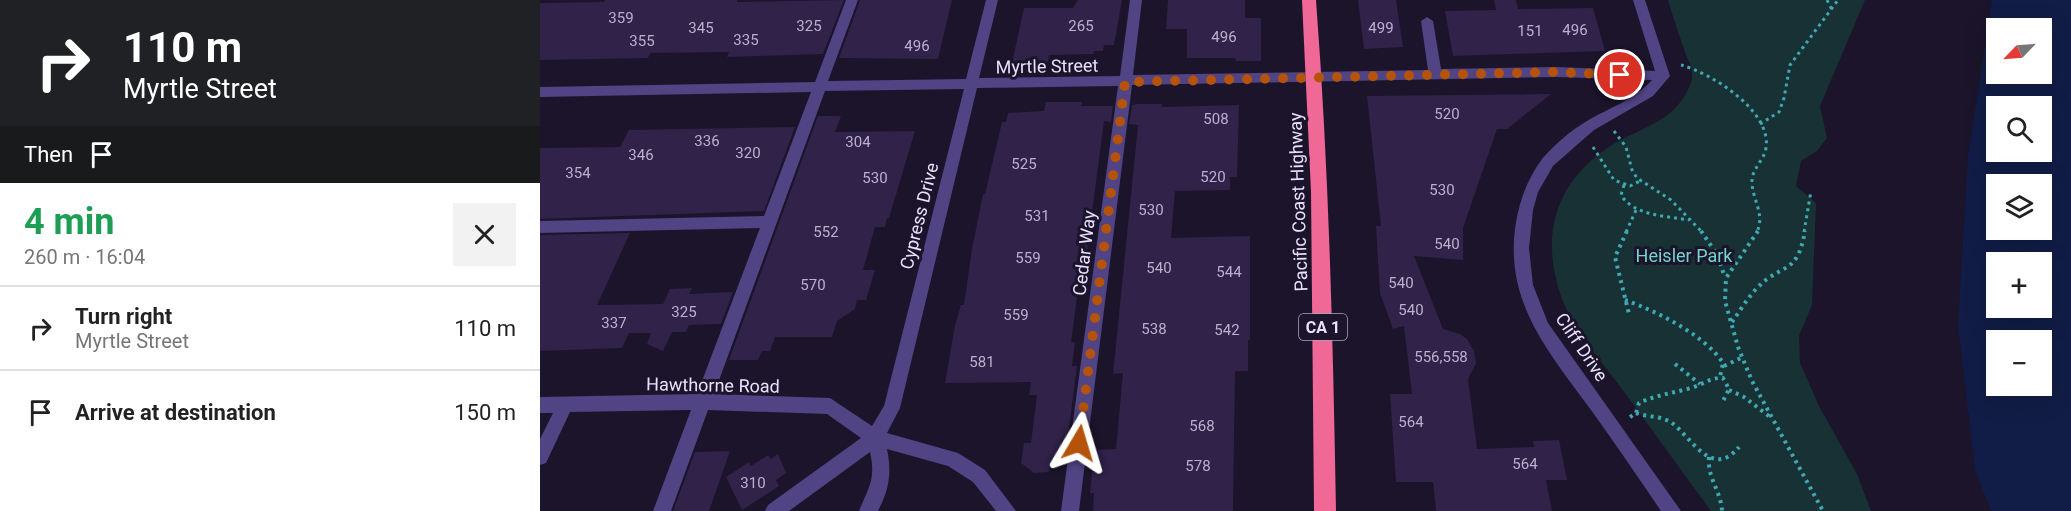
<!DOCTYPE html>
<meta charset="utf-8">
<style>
:root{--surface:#fff;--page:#f2f2f2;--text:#222;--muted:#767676;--line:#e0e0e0}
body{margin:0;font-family:Roboto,sans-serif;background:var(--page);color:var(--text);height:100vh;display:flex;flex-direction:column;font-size:22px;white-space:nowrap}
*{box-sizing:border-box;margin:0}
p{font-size:20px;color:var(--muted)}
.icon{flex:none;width:33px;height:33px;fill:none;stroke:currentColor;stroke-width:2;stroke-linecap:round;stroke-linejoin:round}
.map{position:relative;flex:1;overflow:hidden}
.side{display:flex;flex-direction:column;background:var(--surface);width:540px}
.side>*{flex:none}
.top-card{background:#202124;color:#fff;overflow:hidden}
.needle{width:39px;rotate:245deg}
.controls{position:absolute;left:1446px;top:18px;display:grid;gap:12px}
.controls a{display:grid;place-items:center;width:66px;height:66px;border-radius:0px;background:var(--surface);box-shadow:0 6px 24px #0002;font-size:30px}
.pin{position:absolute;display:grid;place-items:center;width:51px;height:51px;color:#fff;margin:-26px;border:3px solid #fff;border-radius:50%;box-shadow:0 2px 6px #0007}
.me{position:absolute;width:66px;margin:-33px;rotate:7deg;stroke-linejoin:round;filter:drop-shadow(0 0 4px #0008)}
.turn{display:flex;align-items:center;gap:21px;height:126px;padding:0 24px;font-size:27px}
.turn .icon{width:78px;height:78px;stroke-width:2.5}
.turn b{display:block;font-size:42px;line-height:51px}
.then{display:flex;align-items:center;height:57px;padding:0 24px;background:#0003;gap:12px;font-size:22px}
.round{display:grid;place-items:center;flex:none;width:63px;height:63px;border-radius:0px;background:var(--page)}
.overview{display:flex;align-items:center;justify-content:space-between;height:102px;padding:0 24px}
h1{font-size:36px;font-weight:700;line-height:45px;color:#1e9e55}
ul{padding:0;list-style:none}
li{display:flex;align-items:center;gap:18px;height:84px;padding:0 24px;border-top:2px solid var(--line)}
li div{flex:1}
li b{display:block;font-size:22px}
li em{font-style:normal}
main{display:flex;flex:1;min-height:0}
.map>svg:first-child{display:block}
.green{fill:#183134}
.water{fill:#111d46;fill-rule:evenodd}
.building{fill:#302249}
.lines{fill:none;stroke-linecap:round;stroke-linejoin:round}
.path-far1{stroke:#3ea9b2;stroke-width:3;stroke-dasharray:3 4;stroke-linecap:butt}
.path{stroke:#3ea9b2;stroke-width:4;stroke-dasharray:3 4.5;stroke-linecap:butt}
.minor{fill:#504484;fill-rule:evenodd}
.highway{fill:#ef6896;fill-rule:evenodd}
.route{stroke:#b45309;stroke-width:10;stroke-dasharray:0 18}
.labels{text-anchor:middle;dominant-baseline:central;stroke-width:6;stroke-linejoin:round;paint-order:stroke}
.number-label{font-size:15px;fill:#bab1cf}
.shield{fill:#1b142a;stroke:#aaa4bd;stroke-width:1.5}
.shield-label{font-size:16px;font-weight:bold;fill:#e8e1fc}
.street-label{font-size:18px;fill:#e8e1fc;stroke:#1b142a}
.park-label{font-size:18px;fill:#73d6cb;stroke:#1b142a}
</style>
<main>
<section class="side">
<div class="top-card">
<div class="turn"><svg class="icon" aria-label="right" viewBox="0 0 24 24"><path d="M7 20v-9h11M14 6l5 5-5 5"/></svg><div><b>110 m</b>Myrtle Street</div></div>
<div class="then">Then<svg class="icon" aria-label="arrive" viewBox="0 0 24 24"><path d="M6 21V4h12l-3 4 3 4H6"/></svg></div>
</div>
<div class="overview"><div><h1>4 min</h1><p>260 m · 16:04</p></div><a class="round"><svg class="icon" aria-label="close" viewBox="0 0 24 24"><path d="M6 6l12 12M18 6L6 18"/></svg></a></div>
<ul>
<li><svg class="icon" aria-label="right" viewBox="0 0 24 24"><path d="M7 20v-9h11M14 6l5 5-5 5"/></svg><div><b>Turn right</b><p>Myrtle Street</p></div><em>110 m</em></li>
<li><svg class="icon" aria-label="arrive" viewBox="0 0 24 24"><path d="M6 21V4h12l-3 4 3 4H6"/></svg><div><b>Arrive at destination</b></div><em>150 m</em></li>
</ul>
</section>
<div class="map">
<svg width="1531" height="511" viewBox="0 0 1531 511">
<rect width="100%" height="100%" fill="#1b142a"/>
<!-- green -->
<path class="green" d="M1128 0H1325L1280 106 1287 138 1277 151 1261 161 1256 186 1276 203 1272 305 1259 336 1260 363 1280 408 1317 474 1331 511H1171C1142 472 1114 432 1085 393 1063 363 1036 334 1022 299 999 236 1015 181 1072 145 1098 129 1129 123 1145 95 1149 89 1153 80 1152 73 1152 67 1147 58 1145 52 1139 35 1133 17 1128 0Z"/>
<!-- water -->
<path class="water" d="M1452 0H1531V511H1451L1435 470 1418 325 1428 156ZM1456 28H1502V74H1456ZM1456 106H1502V152H1456ZM1456 184H1502V230H1456ZM1456 262H1502V308H1456ZM1456 340H1502V386H1456Z"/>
<!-- building -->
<path class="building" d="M65 0H197V2L304 0 283 54 187 57 189 52 110 53 108 58 0 60V3L64 2Z
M320 0H412L398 59 299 58Z
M538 0H582L574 45H564L563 51H554L553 54 509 55 508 62 472 63 484 8H533Z
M628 0H705V18H721V61H696L695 58H647V29H626Z
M818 0H856L863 47 824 49Z
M954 0H976L978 9 1053 8 1065 51 913 56 905 11 956 10Z
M1011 94 967 129H957L923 228V260L874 256 903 329 920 334 927 339 934 351 936 363 928 379 937 449 994 447 993 441 1019 440 1027 480H1006L1012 511H896L893 482H856L850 394H872L864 326 853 329 840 293 836 226H841L827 96Z
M506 102H542L541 106H573L571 122 564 121 543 281H539L531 343 535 342 532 366H537L525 459 510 461 509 472 494 473 481 463 484 443H491L497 395H489L491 382 405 383 415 325 421 305H424L432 249 443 194H445L462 122H466L468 113 504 111Z
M598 104H622V107L699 105 697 177H690V190L635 191 631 238 710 236V340H708V371H695L693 511H553L554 493H550L554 450 576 449 583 373 573 374 598 125 589 124 592 105Z
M278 116H301L295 132 375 131 349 218H347L345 227H335L323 270H335L326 300H317L315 309 297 321 292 337H235L230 351H222L218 360H189Z
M255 127 224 211 0 219V148L80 147 89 130Z
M90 233 57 305 123 304 130 289 152 288 149 294 193 292 181 324 149 325 146 332H132L123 351 107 344 111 333H89L82 348 0 351V235Z
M190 451 169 511H133L155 452Z
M238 454 246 473 236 480 239 486 202 510 186 477 209 462 211 466 228 455 231 459Z"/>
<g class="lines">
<!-- path-far1 -->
<path class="path-far1" d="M1287 0 1292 10
M1141 65C1171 73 1232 111 1226 148 1224 161 1211 169 1212 183 1213 201 1225 214 1217 232
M1220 124 1239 112 1244 98 1250 65 1298 0
M1074 131 1086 147 1092 170 1097 178 1131 200 1162 232
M1053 147 1074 180 1090 186 1100 181
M1084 185 1081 195C1094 216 1127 216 1149 220
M1086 232 1097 208
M1264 232 1271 191"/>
<!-- path -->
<path class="path" d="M1087 231 1075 257 1089 314
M1161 231 1178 256 1184 275
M1218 231 1186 278 1185 301 1198 347 1212 381 1283 511
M1085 300C1116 311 1165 335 1183 363L1180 377
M1192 322C1200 311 1208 297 1218 287 1243 262 1257 276 1265 231
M1135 364 1160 384
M1184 366 1203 357
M1189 390 1204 397 1230 417
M1096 413C1107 417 1122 416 1132 423 1151 437 1172 480 1199 447
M1090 417 1096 413 1099 403C1116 395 1133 393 1151 388 1162 385 1171 377 1183 378L1189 389 1182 403
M1169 457C1167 478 1181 491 1182 511"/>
<!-- minor -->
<path class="minor" d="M306 0H318L288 81 426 79 446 0H458L439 78 580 76 590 0H602L593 75 888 70 881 21 887 17 893 21 901 69 1016 67 1115 71 1093 0H1105L1130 76 1113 96 1054 130 1013 166 998 192 993 210 989 248 993 285 1008 323 1141 511H1121C1098 477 1075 443 1051 410 1008 351 963 301 976 222 980 199 988 178 1002 159 1014 145 1031 130 1047 121 1069 108 1094 100 1112 80L1016 77 592 85 539 511H521L578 86 437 88 360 408 347 433 418 453 445 470 476 511H456L433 482 408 466 347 449C352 473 349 490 338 511H319C329 487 336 479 330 452L249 511H225L228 505 321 438 287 414 168 410 131 511H113L151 410 30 412 6 463 0 465V439L13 413H0V397L157 394 220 228 0 233V221L224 216 271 92 0 97V87L275 82ZM424 89 344 406 332 426 290 398 174 394 285 91Z"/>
<!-- highway -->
<path class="highway" d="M762 0H776C789 170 793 340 796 511H774L771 192Z"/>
</g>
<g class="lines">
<!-- route -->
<path class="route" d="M539 443 585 82 1016 72 1080 75"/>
</g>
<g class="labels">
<!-- number labels -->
<g class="number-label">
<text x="81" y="18">359</text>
<text x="269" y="26">325</text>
<text x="541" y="26">265</text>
<text x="161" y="28">345</text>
<text x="841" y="28">499</text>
<text x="1035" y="30">496</text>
<text x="990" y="31">151</text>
<text x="684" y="37">496</text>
<text x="206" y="40">335</text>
<text x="102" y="41">355</text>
<text x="377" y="46">496</text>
<text x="907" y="114">520</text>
<text x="676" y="119">508</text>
<text x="167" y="141">336</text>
<text x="318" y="142">304</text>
<text x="208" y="153">320</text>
<text x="101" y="155">346</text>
<text x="484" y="164">525</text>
<text x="38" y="173">354</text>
<text x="673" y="177">520</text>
<text x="335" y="178">530</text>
<text x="902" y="190">530</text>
<text x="611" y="210">530</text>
<text x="497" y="216">531</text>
<text x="286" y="232">552</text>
<text x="907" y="244">540</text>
<text x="488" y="258">559</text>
<text x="619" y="268">540</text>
<text x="689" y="272">544</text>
<text x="861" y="283">540</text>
<text x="273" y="285">570</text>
<text x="871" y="310">540</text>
<text x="144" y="312">325</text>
<text x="476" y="315">559</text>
<text x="74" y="323">337</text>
<text x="614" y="329">538</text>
<text x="687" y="330">542</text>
<text x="901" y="357">556,558</text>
<text x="442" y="362">581</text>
<text x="871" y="422">564</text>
<text x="662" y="426">568</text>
<text x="985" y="464">564</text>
<text x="658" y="466">578</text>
<text x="213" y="483">310</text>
</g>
<!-- shield labels -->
<rect class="shield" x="759" y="314" width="48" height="26" rx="4.5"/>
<g class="shield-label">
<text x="783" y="327">CA 1</text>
</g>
<!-- street labels -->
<g class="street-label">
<text transform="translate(507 66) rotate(-1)">Myrtle Street</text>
<text transform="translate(758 202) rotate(-92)">Pacific Coast Highway</text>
<text transform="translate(379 216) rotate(-76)">Cypress Drive</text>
<text transform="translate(544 253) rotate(-83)">Cedar Way</text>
<text transform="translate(1042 347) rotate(56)">Cliff Drive</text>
<text transform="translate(173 385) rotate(1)">Hawthorne Road</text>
</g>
<!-- park labels -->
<g class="park-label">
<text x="1144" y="255">Heisler Park</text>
</g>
</g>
</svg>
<div class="controls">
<a><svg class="needle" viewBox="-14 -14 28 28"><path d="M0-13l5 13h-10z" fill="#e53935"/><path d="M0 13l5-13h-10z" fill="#767676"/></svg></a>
<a><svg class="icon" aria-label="search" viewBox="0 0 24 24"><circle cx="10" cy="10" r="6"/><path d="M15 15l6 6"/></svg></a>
<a><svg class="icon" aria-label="layers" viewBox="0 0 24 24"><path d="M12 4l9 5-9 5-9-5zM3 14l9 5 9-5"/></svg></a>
<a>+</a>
<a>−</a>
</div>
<div class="pin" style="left:1080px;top:75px;background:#d93025"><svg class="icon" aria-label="arrive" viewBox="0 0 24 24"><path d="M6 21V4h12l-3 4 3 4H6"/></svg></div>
<svg class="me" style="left:539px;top:443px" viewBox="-20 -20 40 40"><path d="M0-17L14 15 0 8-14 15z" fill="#b45309" stroke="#fff" stroke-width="4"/></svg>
</div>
</main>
